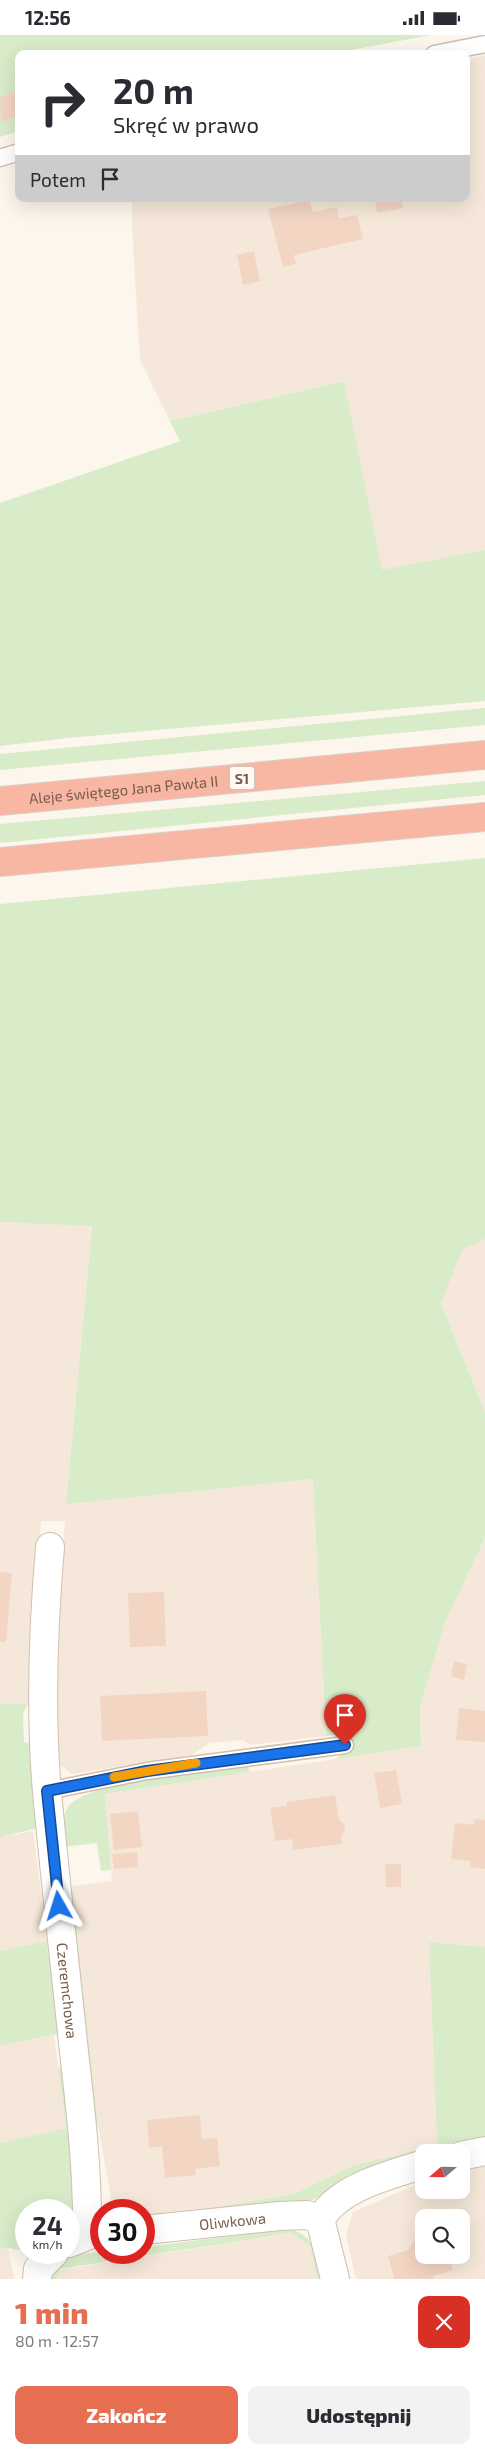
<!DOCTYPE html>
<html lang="pl">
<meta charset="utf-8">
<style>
:root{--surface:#fff;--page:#f2f2f3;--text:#2b2b33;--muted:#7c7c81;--accent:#e76f51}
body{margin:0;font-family:"Exo 2",sans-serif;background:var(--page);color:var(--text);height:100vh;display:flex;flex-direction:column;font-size:19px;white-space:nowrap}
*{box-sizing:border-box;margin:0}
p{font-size:16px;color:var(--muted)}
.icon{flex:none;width:28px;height:28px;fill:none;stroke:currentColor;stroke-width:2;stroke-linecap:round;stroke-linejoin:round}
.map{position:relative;height:2244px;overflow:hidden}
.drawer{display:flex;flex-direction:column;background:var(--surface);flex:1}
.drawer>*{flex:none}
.top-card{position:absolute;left:15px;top:15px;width:455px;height:152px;border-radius:10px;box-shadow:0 5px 20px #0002;background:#fff;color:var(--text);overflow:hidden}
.needle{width:32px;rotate:250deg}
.controls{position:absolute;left:415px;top:2109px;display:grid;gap:10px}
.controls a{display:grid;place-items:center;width:55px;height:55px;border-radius:10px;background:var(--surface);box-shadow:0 5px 20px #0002;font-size:25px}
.speed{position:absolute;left:15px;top:2164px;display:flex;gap:10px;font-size:25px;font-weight:700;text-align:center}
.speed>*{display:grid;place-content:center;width:65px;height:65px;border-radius:50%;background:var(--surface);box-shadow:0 5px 20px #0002;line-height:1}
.speed small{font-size:12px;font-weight:400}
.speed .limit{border:8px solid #d22;background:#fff;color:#111}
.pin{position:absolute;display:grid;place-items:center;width:42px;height:42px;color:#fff;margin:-51px -21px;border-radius:50% 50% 50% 0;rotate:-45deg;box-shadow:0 0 5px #0007}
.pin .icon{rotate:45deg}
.me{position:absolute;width:55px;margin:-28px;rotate:354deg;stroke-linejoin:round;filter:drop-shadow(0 0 4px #0008)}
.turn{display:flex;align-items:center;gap:18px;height:105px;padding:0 15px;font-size:22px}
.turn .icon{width:65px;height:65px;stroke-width:2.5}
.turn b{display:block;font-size:35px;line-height:42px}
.then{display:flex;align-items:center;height:48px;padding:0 15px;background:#0003;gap:10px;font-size:19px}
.round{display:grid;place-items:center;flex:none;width:52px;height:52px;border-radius:10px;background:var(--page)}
.head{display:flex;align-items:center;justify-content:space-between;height:85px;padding:0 15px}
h1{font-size:30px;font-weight:800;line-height:38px;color:var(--accent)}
.button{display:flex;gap:10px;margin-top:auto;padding:10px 15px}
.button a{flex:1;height:58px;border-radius:10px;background:var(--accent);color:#fff;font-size:20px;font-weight:800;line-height:58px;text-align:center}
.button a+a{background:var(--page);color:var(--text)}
.status{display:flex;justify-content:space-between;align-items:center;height:35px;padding:0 25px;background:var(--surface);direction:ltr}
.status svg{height:14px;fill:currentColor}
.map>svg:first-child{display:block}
.residential{fill:#f5e8da;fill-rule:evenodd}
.green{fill:#d8ecc9}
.building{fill:#f3d5c3}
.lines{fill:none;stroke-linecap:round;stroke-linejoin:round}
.service-casing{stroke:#d1beb0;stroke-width:19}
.minor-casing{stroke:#d1beb0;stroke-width:30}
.motorway-casing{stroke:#dad1cd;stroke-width:30}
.service{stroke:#fff;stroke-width:16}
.minor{stroke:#fff;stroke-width:28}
.motorway{stroke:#f7b7a3;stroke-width:28}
.route-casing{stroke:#114b97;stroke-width:12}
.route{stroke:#1a73e8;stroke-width:9}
.slow{stroke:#f59e0b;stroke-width:9}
.labels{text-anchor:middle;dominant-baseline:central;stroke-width:5;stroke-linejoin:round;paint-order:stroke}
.shield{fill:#fffaf3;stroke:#a28b7f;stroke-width:1}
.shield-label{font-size:14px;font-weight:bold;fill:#7a5c4d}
.street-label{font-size:15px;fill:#7a5c4d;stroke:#fffaf3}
</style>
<div class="status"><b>12:56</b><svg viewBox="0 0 49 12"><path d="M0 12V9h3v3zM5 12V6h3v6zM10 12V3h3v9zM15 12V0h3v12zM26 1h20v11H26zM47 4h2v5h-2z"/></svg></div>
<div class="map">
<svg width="485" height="2244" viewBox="0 0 485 2244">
<rect width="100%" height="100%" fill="#fdf6ec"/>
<!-- residential -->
<path class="residential" d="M485 20V515L382 536 343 346 170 386 140 325 132 194V164H466V24Z
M0 1187 92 1190 66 1468 313 1444 326 1701 250 1710 243 1705 209 1708 192 1720 72 1739 55 1726 54 1649 65 1486H41L33 1587 34 1661 28 1668 0 1669Z
M485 1204V1377L441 1268 462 1215Z
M485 1503V1912L429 1907 437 2110 354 2130 294 2159 144 2184V2175H113L98 2090 72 1851 112 1846 105 1759 421 1711 420 1671 446 1585Z
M33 1796 47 1906 0 1916V1802Z
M54 2000 66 2093 0 2108V2011Z
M485 2129V2244H356L346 2200 353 2177 424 2146V2155H461V2134ZM424 2182H461V2220H424Z
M292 2198 311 2210 317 2244H56L60 2235Z
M8 2213 14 2244H0V2214Z"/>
<!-- green -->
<path class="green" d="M0 0H431L330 19H19V96L0 102Z
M344 346 382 535 485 515V666L68 703 0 711V468L180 406 170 386Z
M485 673V690L0 735V719Z
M485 746V760L0 808V789Z
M485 823V1204L462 1215 441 1268 485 1377V1503L446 1585 420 1671 421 1711 336 1724 353 1712 350 1699 326 1701 313 1444 66 1469 92 1191 0 1187V869Z
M28 1668 23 1679 24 1707 30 1709 36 1717 42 1792 0 1802V1669Z
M247 1731 250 1737 105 1759 111 1835 101 1836 97 1808 62 1812C63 1799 60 1782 69 1771 90 1745 211 1736 247 1731Z
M72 1851 98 2090 92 2084 67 1859Z
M47 1906 48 1921H54L62 1998 0 2011V1916Z
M429 1907 485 1912V2107L435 2117 424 2118 312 2165 144 2184 294 2159 354 2130 437 2110Z
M58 2032 68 2034 76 2158 70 2184 69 2175H26V2216L8 2213 0 2214V2108L66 2093Z
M289 2194C316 2200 315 2220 321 2244H317L310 2210 291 2198 60 2234 56 2244H48C61 2209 115 2218 144 2218V2212Z"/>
<!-- building -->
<path class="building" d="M19 55V81L1 87 0 62Z
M380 164H401L403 173 377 178 375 165Z
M309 165 313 177 337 172 339 183 357 180 363 204 294 220 296 229 283 232 268 174Z
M254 216 260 246 243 250 237 220Z
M0 1537 12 1538 6 1607H0Z
M164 1557 166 1611 130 1612 128 1558Z
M454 1626 467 1629 464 1645 451 1641Z
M206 1656 208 1701 102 1706 100 1661Z
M459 1673 485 1676V1707L456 1705Z
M396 1735 402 1769 380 1773 374 1738Z
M335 1760 339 1785 344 1789 345 1797 341 1802 342 1809 293 1815 292 1804 275 1806 270 1773 287 1771V1767Z
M138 1776 142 1812 114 1815 110 1779Z
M475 1784 485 1785V1834L470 1832 471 1826 451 1824 455 1788 474 1790Z
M137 1817 138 1832 114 1834 112 1819Z
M385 1829H401V1852H386Z
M200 2080 202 2104 217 2103 220 2131 195 2134 196 2140 165 2143 162 2111 149 2113 147 2085Z
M417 2205 424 2209V2220H449L453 2235 433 2241 434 2244H394L388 2221 408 2215 413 2207Z"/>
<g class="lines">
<defs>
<path id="service" d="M434 19 485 9
M0 123 19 117
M47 1756 147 1736 345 1710"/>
<g id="minor">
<path id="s1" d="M50 1512C43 1594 40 1676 47 1757 55 1844 65 1930 74 2017 81 2078 88 2139 87 2201L69 2208"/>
<path d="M461 2121 485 2116"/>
<path id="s2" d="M144 2195 279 2181 307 2180 320 2184"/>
<path d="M37 2244 38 2234 54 2218"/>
<path d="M335 2244 320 2184C324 2179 328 2173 333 2169 356 2148 394 2139 424 2129"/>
</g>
<g id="motorway">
<path id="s3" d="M0 766 485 720"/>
<path d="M0 827 485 782"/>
</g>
</defs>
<!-- service casing -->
<use href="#service" class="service-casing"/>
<!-- minor casing -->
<use href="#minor" class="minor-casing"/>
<!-- motorway casing -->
<use href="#motorway" class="motorway-casing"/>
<!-- service -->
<use href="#service" class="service"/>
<!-- minor -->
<use href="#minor" class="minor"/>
<!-- motorway -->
<use href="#motorway" class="motorway"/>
</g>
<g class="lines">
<defs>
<path id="route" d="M59 1871 47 1756 147 1736 345 1710"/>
</defs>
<!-- route casing -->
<use href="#route" class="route-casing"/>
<!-- route -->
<use href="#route" class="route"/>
<!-- slow -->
<path class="slow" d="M114 1742 196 1728"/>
</g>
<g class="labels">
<!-- shield labels -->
<rect class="shield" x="229.5" y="731.5" width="25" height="23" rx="4"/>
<g class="shield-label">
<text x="242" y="743">S1</text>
</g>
<!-- street labels -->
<g class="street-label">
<text stroke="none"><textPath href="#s3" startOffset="124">Aleje świętego Jana Pawła II</textPath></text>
<text stroke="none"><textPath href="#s1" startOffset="445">Czeremchowa</textPath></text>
<text stroke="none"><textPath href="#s2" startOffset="89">Oliwkowa</textPath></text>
</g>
</g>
</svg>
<div class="controls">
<a><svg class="needle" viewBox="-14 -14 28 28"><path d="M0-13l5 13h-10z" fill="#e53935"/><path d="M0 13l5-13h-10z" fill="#7c7c81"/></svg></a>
<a><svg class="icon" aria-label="search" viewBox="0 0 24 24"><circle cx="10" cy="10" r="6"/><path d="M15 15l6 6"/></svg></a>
</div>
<div class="speed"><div>24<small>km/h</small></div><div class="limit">30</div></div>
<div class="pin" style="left:345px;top:1710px;background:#d93025"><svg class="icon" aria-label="arrive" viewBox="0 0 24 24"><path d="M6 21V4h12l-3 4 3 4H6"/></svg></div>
<svg class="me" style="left:59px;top:1871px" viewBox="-20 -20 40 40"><path d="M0-17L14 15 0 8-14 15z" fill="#1a73e8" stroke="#fff" stroke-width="4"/></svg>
<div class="top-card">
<div class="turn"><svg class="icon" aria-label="right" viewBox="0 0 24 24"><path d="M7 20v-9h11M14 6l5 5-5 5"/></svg><div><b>20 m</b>Skręć w prawo</div></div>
<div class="then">Potem<svg class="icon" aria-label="arrive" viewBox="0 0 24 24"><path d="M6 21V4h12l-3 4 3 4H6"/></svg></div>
</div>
</div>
<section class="drawer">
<div class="head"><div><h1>1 min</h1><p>80 m · 12:57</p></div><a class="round" style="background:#d93025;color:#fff"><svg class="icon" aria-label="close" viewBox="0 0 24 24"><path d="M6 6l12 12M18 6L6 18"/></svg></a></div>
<div class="button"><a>Zakończ</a><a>Udostępnij</a></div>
</section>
